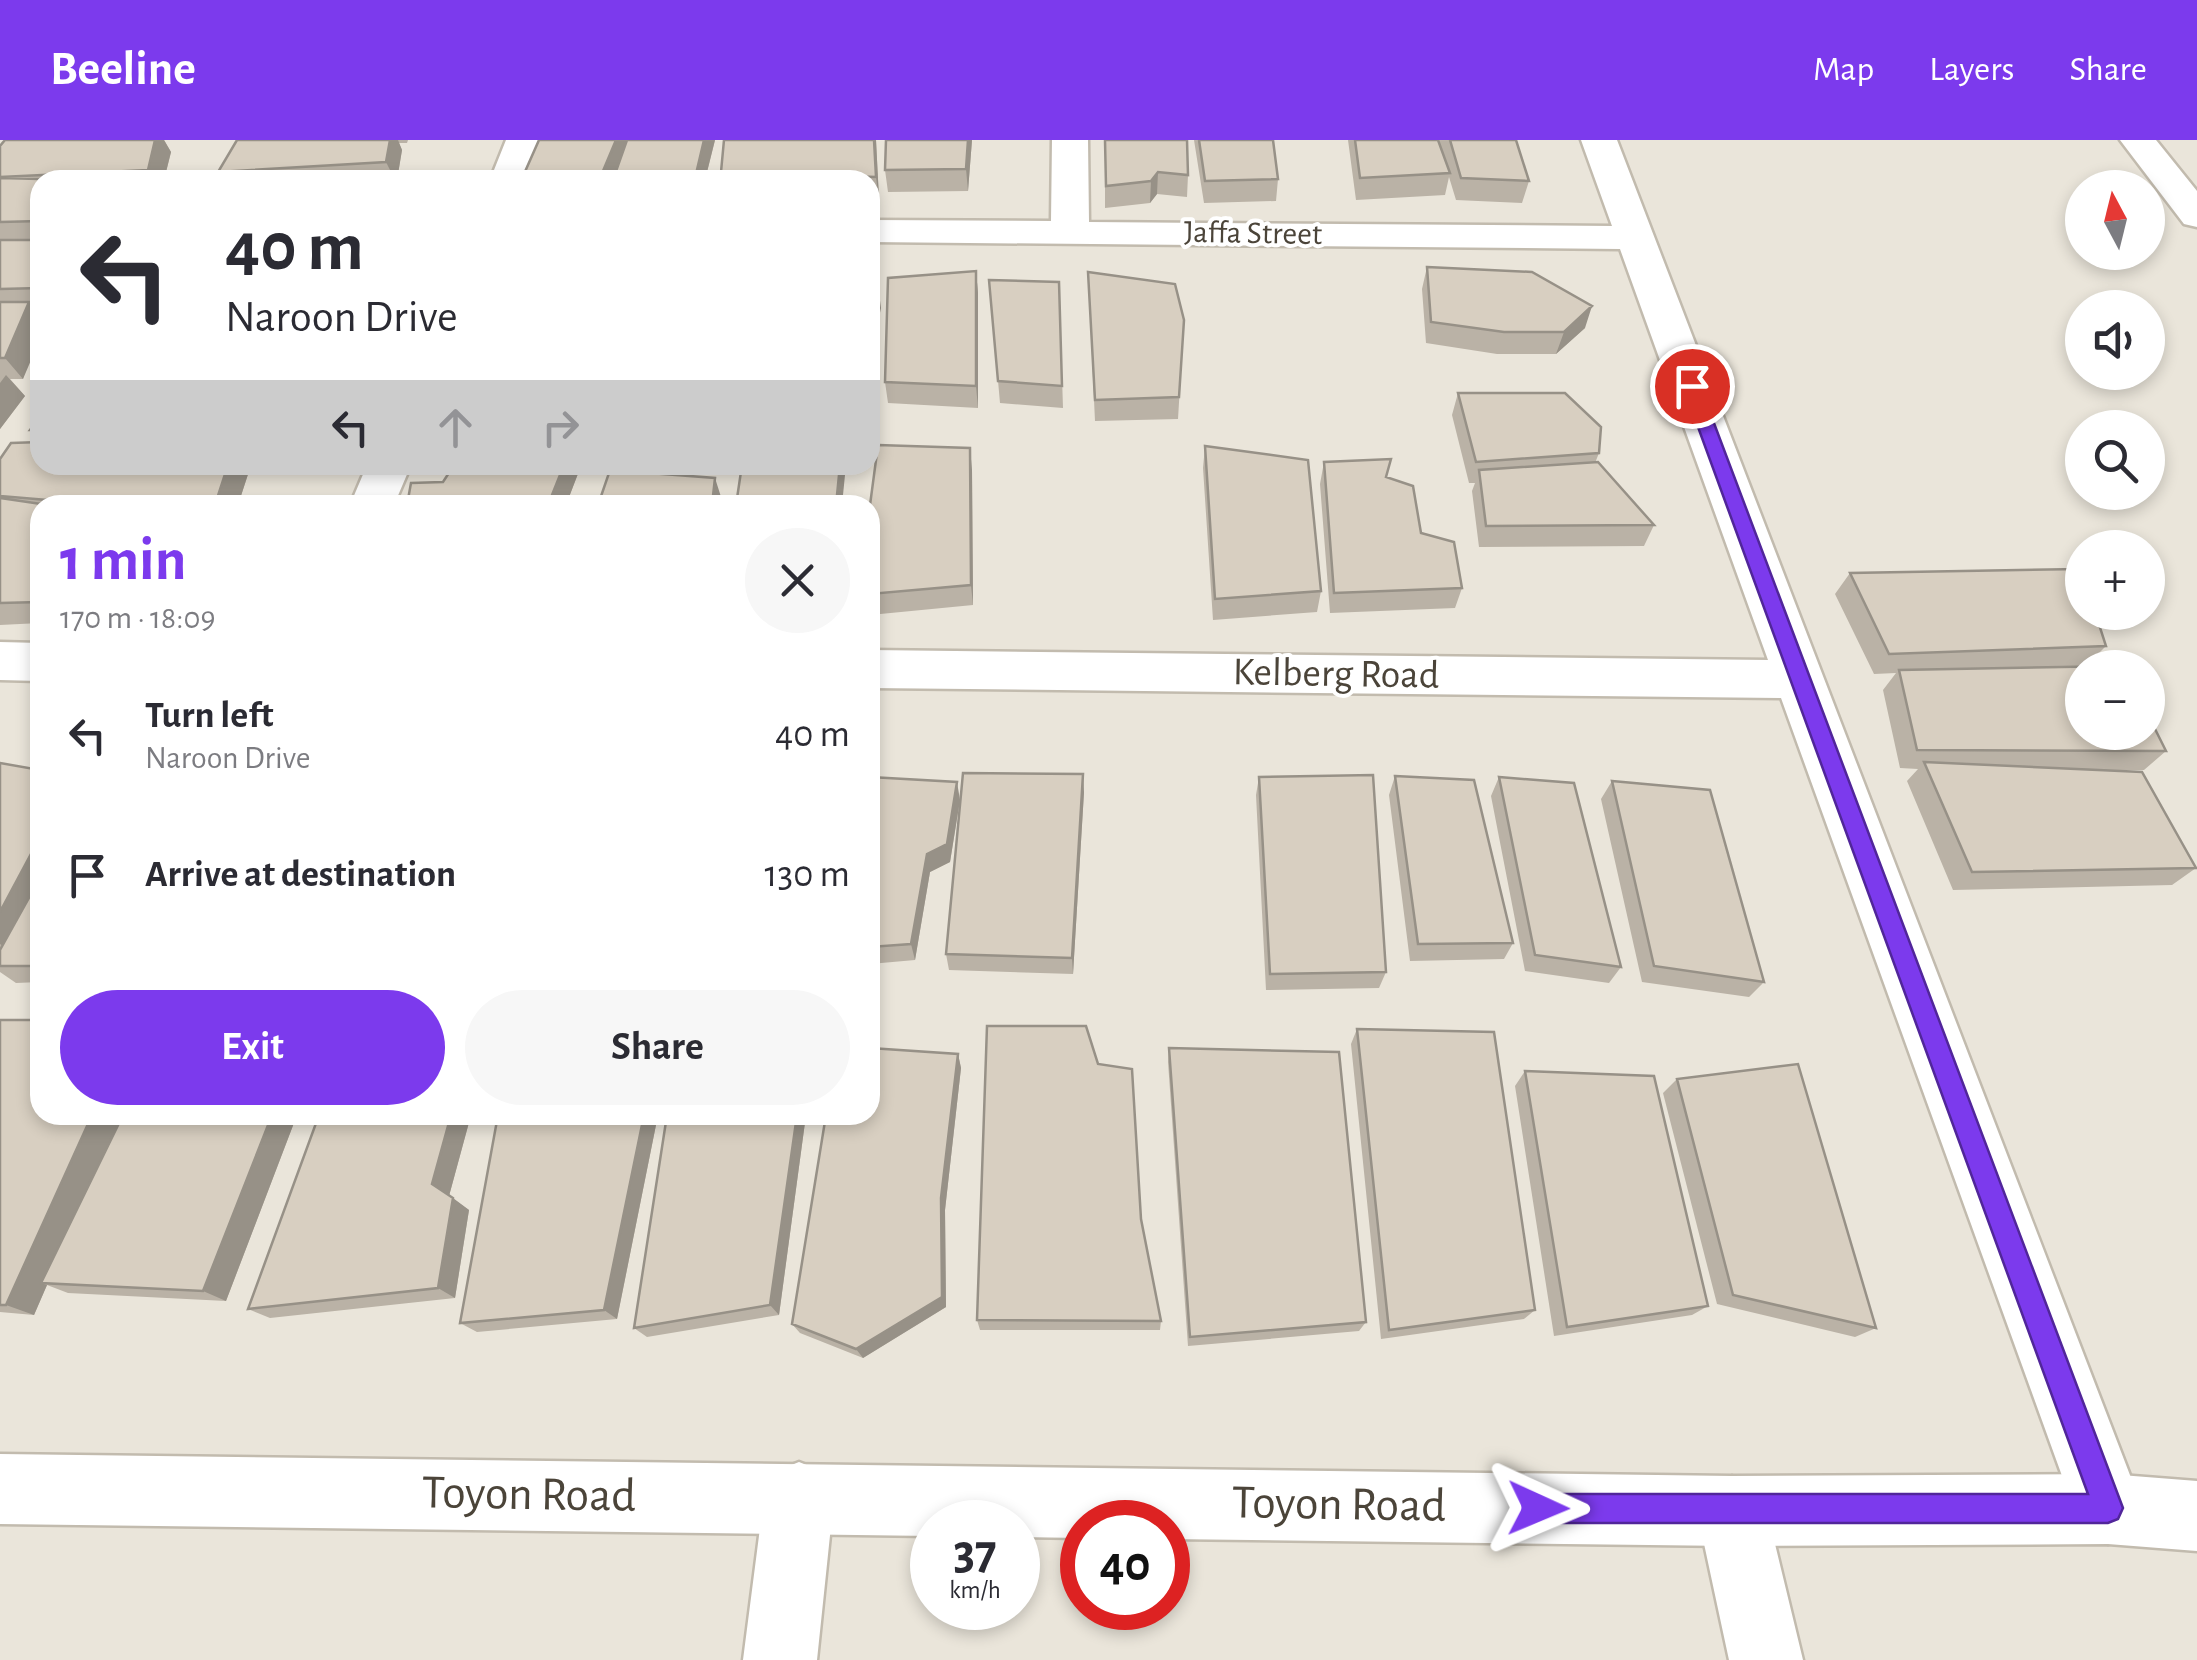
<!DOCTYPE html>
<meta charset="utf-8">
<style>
:root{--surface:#fff;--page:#f7f7f7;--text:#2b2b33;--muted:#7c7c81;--accent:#7c3aed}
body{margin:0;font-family:"Alegreya Sans",sans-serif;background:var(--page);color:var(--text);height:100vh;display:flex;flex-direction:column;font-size:38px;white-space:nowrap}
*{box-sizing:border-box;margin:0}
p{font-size:32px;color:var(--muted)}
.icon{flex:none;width:55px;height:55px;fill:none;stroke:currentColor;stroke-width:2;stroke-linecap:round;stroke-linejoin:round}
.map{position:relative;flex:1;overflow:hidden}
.drawer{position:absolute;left:30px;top:355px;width:850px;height:630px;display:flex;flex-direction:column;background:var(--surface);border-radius:30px;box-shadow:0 5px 15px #0003}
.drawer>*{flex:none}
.hud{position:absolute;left:30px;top:30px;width:850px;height:305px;border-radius:30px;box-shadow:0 5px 15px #0003;background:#fff;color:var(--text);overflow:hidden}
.needle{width:65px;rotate:353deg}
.fabs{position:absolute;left:2065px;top:30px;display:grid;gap:20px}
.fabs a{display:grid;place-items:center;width:100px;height:100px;border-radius:50%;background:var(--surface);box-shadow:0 5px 15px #0003;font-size:50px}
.speed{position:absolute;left:910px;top:1360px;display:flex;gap:20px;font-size:50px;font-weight:700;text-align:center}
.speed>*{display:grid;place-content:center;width:130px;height:130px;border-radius:50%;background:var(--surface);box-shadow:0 5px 15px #0003;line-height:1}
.speed small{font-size:25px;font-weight:400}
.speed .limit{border:15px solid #d22;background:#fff;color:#111}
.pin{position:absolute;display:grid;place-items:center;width:85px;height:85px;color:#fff;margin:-42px;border:5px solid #fff;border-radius:50%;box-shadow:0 2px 10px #0007}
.me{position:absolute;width:110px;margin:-55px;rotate:91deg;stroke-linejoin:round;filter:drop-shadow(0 0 8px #0008)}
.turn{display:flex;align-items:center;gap:35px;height:210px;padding:0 30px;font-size:45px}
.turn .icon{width:130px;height:130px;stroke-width:2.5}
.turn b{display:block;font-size:70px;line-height:85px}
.lanes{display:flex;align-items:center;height:95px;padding:0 30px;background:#0003;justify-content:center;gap:50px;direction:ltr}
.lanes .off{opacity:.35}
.round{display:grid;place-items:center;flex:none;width:105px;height:105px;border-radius:52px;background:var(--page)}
.summary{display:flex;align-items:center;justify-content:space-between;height:170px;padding:0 30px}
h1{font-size:60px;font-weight:600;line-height:75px;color:var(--accent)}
.button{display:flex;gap:20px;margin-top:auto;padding:20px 30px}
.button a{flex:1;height:115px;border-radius:60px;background:var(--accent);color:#fff;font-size:40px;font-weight:600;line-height:115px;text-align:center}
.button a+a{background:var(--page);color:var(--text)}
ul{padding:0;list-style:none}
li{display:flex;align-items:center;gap:30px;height:140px;padding:0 30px}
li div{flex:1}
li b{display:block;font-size:38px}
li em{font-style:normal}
header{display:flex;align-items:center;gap:60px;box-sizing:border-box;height:140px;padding:0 50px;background:var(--accent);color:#fff}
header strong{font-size:48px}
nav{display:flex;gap:55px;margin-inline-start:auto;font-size:35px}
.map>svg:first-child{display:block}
.residential{fill:#eae5da;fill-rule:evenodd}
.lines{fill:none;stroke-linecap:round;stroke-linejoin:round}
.minor-casing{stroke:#c2bbae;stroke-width:5}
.tertiary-casing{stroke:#c2bbae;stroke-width:5}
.minor{fill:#fff;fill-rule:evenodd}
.tertiary{fill:#fff;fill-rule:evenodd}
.wall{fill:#bab2a6}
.shaded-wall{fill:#979187}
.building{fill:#d8cfc1;stroke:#979187;stroke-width:2.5}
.route{fill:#7c3aed;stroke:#51269a;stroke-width:2.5}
.labels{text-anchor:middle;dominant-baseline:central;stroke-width:8;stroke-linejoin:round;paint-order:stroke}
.far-street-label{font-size:32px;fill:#4b4439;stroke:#fff}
.street-label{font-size:40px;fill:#4b4439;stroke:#fff}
.near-street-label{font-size:48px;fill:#4b4439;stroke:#fff}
</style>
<header>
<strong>Beeline</strong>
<nav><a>Map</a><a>Layers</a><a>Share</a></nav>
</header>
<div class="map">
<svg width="2197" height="1520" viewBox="0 0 2197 1520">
<rect width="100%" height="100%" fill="#f6f3ec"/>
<!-- residential -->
<path class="residential" d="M0 0H2197V1520H0ZM40 40H870V325H40ZM2082 48H2148V112H2082ZM2082 168H2148V232H2082ZM2082 288H2148V352H2082ZM40 365H870V975H40ZM2082 408H2148V472H2082ZM2082 528H2148V592H2082ZM932 1382H1018V1468H932ZM1082 1382H1168V1468H1082Z"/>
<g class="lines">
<defs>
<path id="minor" d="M506 0H542L526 40H490Z
M1052 0H1088L1089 82 1612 86 1581 0H1617L2143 1369 2133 1394 2108 1404 2083 1394 1781 558 870 548V510L1768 520 1620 109 870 102V80L1051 81Z
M2120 0H2156L2197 51V87L2184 84Z
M367 325H411L394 365H350Z
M0 502 40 503V541L0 540Z
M799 1322 824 1332 834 1357 817 1520H743L764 1357 774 1332Z
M1732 1336 1757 1346 1767 1371 1803 1520H1729L1697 1371 1707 1346Z"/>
<path id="tertiary" d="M0 1314 1732 1336 2108 1334 2197 1341V1411L2108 1404 1732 1406 1168 1399V1382H1082V1398L1018 1397V1382H932V1396L0 1384Z"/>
</defs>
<!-- minor casing -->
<use href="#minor" class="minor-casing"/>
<!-- tertiary casing -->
<use href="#tertiary" class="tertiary-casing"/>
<!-- minor -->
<use href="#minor" class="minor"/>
<!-- tertiary -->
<use href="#tertiary" class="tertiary"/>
</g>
<!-- wall -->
<path class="wall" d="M5 0H164L171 12 164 40H40V170H35L23 239H10L25 256 0 289V6Z
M237 0H408L407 3H399L402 10 397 40H222L218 32Z
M715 0 705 40H526L524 34Z
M876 0 879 59H870V40H723L721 32Z
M972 0 968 51 888 52 885 30Z
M1105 0 1188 35 1187 57 1157 54 1150 63 1105 68Z
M1194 0H1273L1278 39 1276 61 1204 63Z
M1348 0H1516L1529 41 1522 63 1456 60 1449 37 1445 55 1356 60Z
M1427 127 1585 188 1556 214H1497L1426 203 1422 149Z
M976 131 978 153V268L888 263 885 242Z
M1088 132 1184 180 1178 279 1095 281Z
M989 140 1059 142 1063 268 1000 263Z
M1458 253 1599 313 1595 323 1654 385 1644 406 1479 407 1472 351 1475 343H1469L1452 275Z
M40 277V301L30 290Z
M1205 306 1321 451 1317 472 1213 480 1203 328Z
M0 319 251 325 238 365H40V483L0 485Z
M1324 322 1387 337 1421 393 1462 448 1455 468 1330 473 1320 344Z
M441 325H576L579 331 566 365H407L443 342 451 330H444Z
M972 330 973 465 870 475V365Z
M1850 433 2106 506 2086 526 2166 611 2144 630H2095L2196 728 2172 745 1953 750 1907 641 1918 629 1900 628 1883 550 1896 533 1874 534 1835 454Z
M0 623 40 630V842L16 843 0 832Z
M1395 636 1513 803 1504 819 1410 821 1389 655Z
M870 637 960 660 950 722 930 732 915 820 870 824Z
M1259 637 1386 832 1379 848 1266 850 1256 655Z
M1499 637 1621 827 1609 843 1525 831 1491 656Z
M1612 641 1764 842 1749 857 1642 842 1601 659Z
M1084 652 1073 834 949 830 946 814Z
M0 880 40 975H122L112 997 123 975H297L226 1161 68 1153 47 1145 34 1175 0 1172Z
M1357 889 1535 1170 1524 1179 1381 1199 1351 904Z
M1169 908 1366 1182 1359 1191 1188 1206 1168 922Z
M958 914 961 928 945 1070 946 1167 863 1218 800 1193 792 1184Z
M1525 931 1708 1166 1692 1175 1554 1196 1515 946Z
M1677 939 1876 1188 1855 1197 1717 1164 1663 953Z
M471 975 449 1056 469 1070 455 1158 270 1178 248 1169Z
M498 975H658L617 1179 477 1192 460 1183Z
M667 975H806L779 1175 647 1197 634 1188Z
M1141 1079 1161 1181 1160 1190H980L977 1180Z"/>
<!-- shaded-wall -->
<path class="shaded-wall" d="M155 0H164L171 12 164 40H154L148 30Z
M390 0H398L402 10 397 40H395L386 22Z
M616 0H632L615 34 616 40H606L603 31Z
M704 0H715L705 40H697L696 34Z
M874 0H876L879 59 876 37Z
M968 0H972L968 51 966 29Z
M1158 32 1157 54 1150 63 1151 41Z
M976 131 978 153V268L976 246Z
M878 146 881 168 870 221V182Z
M29 162 40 176V199L23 239 5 218Z
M1592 166 1585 188 1556 214 1564 192Z
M6 235 25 256 0 289V243Z
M970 308 972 330 973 465 971 445Z
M228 325H251L238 365H215Z
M562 325H576L579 331 566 365H548Z
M840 325H846L842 365H836Z
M715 338 722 360 721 365H712Z
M1083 634 1084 652 1073 834 1072 818Z
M957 642 960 660 950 722 930 732 915 820 911 804 927 714Z
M40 697V759L12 812 0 804V772Z
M958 914 961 928 945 1070 946 1167 863 1218 856 1209 941 1058Z
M92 975H122L48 1143H41L47 1145 34 1175 6 1165Z
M272 975H297L226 1161 203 1151Z
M451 975H471L449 1056 432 1044Z
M644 975H658L617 1179 604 1170Z
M797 975H806L779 1175 770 1165Z
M453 1058 469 1070 455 1158 438 1148Z"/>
<!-- building -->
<path class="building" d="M5 0H155L148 30 0 37V6Z
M237 0H390L386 22 218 32Z
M539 0H616L603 31 524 34Z
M627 0H704L696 34H615Z
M724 0H874L876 37 721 32Z
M886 0H968L966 29 885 30Z
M1105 0H1187L1188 35 1158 32 1151 41 1106 46Z
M1199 0H1273L1278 39 1205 41Z
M1355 0H1438L1450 33 1360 38Z
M1450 0H1516L1529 41 1461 38Z
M0 38 79 40H40V81L0 82Z
M0 100H40V148L0 149Z
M1427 127 1532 132 1592 166 1564 192H1504L1431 182Z
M976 131V246L885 242 888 138Z
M1088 132 1175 144 1184 180 1179 257 1095 260Z
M989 140 1059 142 1062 246 998 241Z
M870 146H878L870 182Z
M0 162H29L5 218H0Z
M1458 253H1565L1601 287 1599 313 1476 322Z
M40 277V290H30Z
M40 302V325H228L215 365H107L0 356V319L11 303Z
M878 305 970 308 971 445 870 454V365Z
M1205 306 1308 320 1321 451 1215 459Z
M1391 319 1386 337 1413 346 1421 393 1454 402 1462 448 1334 453 1324 322Z
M1598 322 1654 385 1486 386 1479 330Z
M454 325H564L548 365H407L411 343 443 342Z
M742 325H840L836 365H736Z
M610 330 715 338 712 365H598Z
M0 358 48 365H40V462L0 463Z
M2080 429 2082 435V472H2095L2106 506 1889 514 1850 433Z
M2122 526 2123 528H2082V592H2148V575L2166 611 1917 610 1899 530Z
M1924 622 2142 632 2196 728 1972 732Z
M0 623 40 630V697L0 772Z
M963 633 1083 634 1072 818 946 814Z
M1373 635 1386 832 1270 834 1259 637Z
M1395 636 1474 640 1513 803 1418 804Z
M870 637 957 642 947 704 927 714 911 804 870 807Z
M1499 637 1574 643 1621 827 1535 815Z
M1612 641 1710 650 1764 842 1654 826Z
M40 738V826H0V810Z
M0 880H40V975H92L6 1165H0Z
M987 886H1086L1098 924 1132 929 1141 1079 1161 1181 977 1180Z
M1357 889 1494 892 1535 1170 1389 1190Z
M870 908 958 914 941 1058 942 1157 856 1209 792 1184 826 975H870Z
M1169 908 1339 912 1366 1182 1190 1197Z
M1798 924 1876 1188 1733 1155 1677 939Z
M1525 931 1654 936 1708 1166 1567 1187Z
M123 975H272L203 1151 41 1143Z
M319 975H451L432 1044 453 1058 438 1148 248 1169Z
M498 975H644L604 1170 460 1183Z
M667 975H797L770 1165 634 1188Z"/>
<!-- route -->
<path class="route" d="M1692 240 1700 246 2123 1368 2118 1379 2108 1383H1538L1527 1379 1523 1368 1527 1358 1538 1354H2088L1683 246Z"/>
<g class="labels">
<!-- far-street labels -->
<g class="far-street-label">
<text transform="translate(1253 93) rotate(1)">Jaffa Street</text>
</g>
<!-- street labels -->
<g class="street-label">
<text transform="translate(1336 534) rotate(1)">Kelberg Road</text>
</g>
<!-- near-street labels -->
<g class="near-street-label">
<text transform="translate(529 1355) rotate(1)">Toyon Road</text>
<text transform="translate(1339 1365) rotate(1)">Toyon Road</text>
</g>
</g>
</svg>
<div class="fabs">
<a><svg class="needle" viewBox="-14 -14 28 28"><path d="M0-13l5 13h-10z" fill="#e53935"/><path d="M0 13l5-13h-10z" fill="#7c7c81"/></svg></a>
<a><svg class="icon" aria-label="sound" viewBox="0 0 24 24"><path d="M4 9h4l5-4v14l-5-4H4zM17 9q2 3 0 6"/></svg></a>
<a><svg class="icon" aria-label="search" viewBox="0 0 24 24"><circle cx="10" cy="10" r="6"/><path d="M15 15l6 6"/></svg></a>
<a>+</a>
<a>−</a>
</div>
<div class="speed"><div>37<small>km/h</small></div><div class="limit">40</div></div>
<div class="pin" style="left:1692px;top:246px;background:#d93025"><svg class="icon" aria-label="arrive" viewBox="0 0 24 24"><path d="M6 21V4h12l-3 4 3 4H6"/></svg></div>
<svg class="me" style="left:1538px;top:1368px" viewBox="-20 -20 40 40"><path d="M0-17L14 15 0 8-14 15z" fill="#7c3aed" stroke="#fff" stroke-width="4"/></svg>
<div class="hud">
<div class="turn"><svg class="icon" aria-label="left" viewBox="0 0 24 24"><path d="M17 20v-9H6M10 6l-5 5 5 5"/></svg><div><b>40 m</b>Naroon Drive</div></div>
<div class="lanes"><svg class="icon" aria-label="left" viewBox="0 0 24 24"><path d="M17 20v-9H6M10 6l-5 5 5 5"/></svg><svg class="icon off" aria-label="ahead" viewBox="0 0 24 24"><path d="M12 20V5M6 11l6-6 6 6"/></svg><svg class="icon off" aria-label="right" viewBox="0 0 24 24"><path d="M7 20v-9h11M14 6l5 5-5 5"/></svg></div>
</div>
<section class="drawer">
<div class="summary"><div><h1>1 min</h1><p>170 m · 18:09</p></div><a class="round"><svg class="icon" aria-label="close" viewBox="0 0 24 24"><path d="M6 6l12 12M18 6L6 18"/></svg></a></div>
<ul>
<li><svg class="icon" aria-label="left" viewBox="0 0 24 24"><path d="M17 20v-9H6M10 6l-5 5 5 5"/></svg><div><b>Turn left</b><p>Naroon Drive</p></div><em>40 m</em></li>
<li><svg class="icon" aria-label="arrive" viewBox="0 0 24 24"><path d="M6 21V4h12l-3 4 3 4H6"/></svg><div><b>Arrive at destination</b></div><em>130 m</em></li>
</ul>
<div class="button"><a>Exit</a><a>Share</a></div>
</section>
</div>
